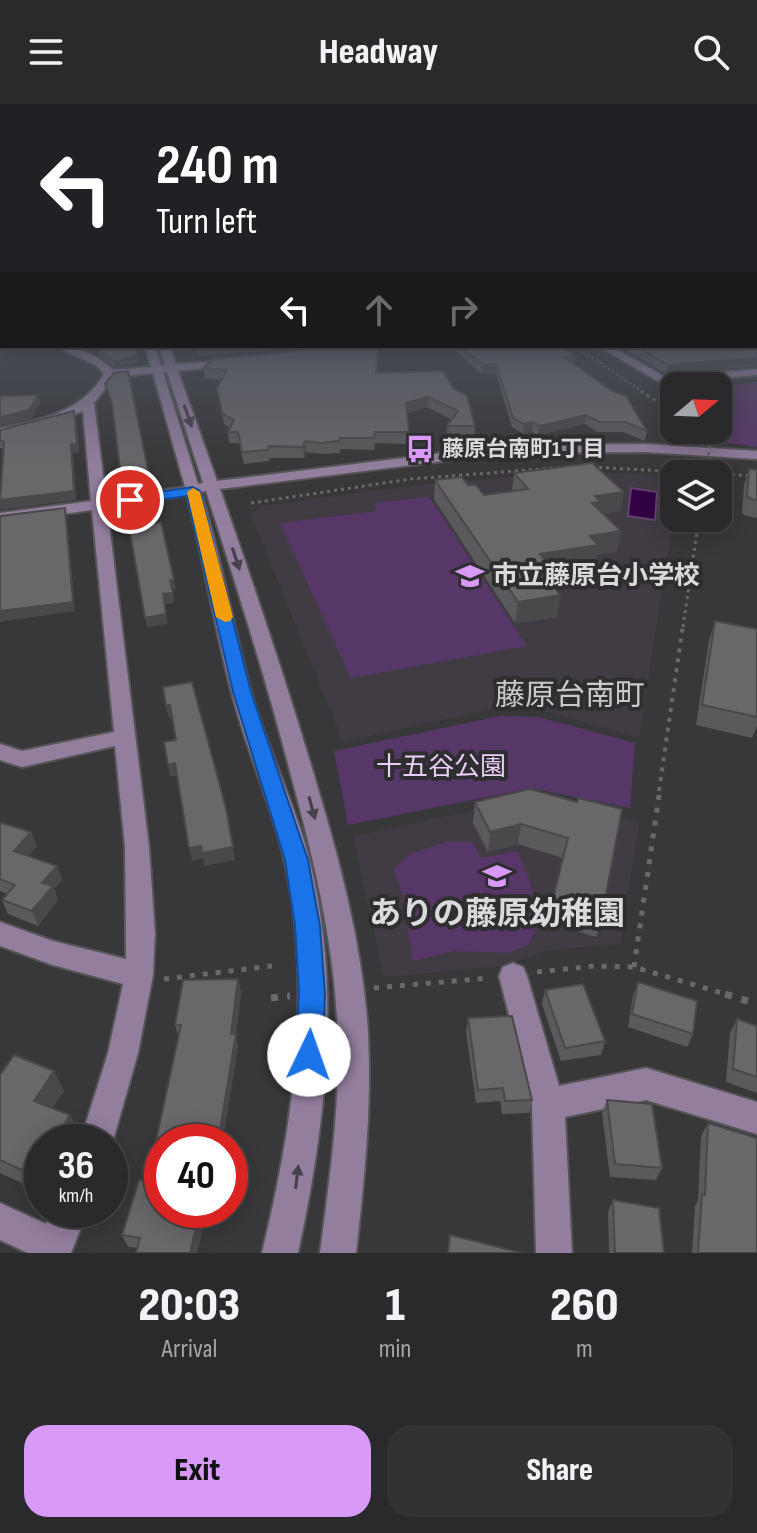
<!DOCTYPE html>
<meta charset="utf-8">
<style>
:root{--surface:#2a292b;--page:#323133;--text:#f1f3f6;--muted:#a5a6a9;--line:#464547;--accent:#d99af7}
body{margin:0;font-family:"Sofia Sans Condensed","Noto Sans JP",sans-serif;background:var(--page);color:var(--text);height:100vh;display:flex;flex-direction:column;font-size:30px;white-space:nowrap}
*{box-sizing:border-box;margin:0}
p{font-size:26px;color:var(--muted)}
.icon{flex:none;width:44px;height:44px;fill:none;stroke:currentColor;stroke-width:2;stroke-linecap:round;stroke-linejoin:round}
.map{position:relative;height:1149px;overflow:hidden}
.side{display:flex;flex-direction:column;background:var(--surface);flex:1}
.side>*{flex:none}
.banner{position:absolute;left:0px;top:0px;width:758px;height:244px;box-shadow:0 4px 20px #0003,0 0 0 2px var(--line);background:#202124;color:#fff;overflow:hidden}
.needle{width:52px;rotate:71deg}
.fabs{position:absolute;left:660px;top:268px;display:grid;gap:16px}
.fabs a{display:grid;place-items:center;width:72px;height:72px;border-radius:16px;background:var(--surface);box-shadow:0 4px 20px #0003,0 0 0 2px var(--line);font-size:40px}
.speed{position:absolute;left:24px;top:1020px;display:flex;gap:16px;font-size:40px;font-weight:700;text-align:center}
.speed>*{display:grid;place-content:center;width:104px;height:104px;border-radius:50%;background:var(--surface);box-shadow:0 4px 20px #0003,0 0 0 2px var(--line);line-height:1}
.speed small{font-size:20px;font-weight:400}
.speed .limit{border:12px solid #d22;background:#fff;color:#111}
.pin{position:absolute;display:grid;place-items:center;width:68px;height:68px;color:#fff;margin:-34px;border:4px solid #fff;border-radius:50%;box-shadow:0 2px 8px #0007}
.me{position:absolute;width:88px;margin:-44px;rotate:3deg;stroke-linejoin:round;filter:drop-shadow(0 0 6px #0008)}
.turn{display:flex;align-items:center;gap:28px;height:168px;padding:0 24px;font-size:36px}
.turn .icon{width:104px;height:104px;stroke-width:2.5}
.turn b{display:block;font-size:56px;line-height:68px}
.lanes{display:flex;align-items:center;height:76px;padding:0 24px;background:#0003;justify-content:center;gap:40px;direction:ltr}
.lanes .off{opacity:.35}
.eta{display:flex;justify-content:space-evenly;align-items:center;height:136px;text-align:center}
.eta b{font-size:48px;font-weight:800;line-height:56px}
.button{display:flex;gap:16px;margin-top:auto;padding:16px 24px}
.button a{flex:1;height:92px;border-radius:24px;background:var(--accent);color:#111;font-size:32px;font-weight:800;line-height:92px;text-align:center}
.button a+a{background:var(--page);color:var(--text)}
header{display:flex;justify-content:space-between;align-items:center;height:104px;padding:0 24px;background:var(--surface);font-size:36px;font-weight:800}
.map>svg:first-child{display:block}
.built{fill:#413c44}
.green{fill:#573767}
.water{fill:#320044;stroke:#644171;stroke-width:2}
.lines{fill:none;stroke-linecap:round;stroke-linejoin:round}
.minor-casing{stroke:#555456;stroke-width:4}
.path-far4{stroke:#69686a;stroke-width:2;stroke-dasharray:2 3;stroke-linecap:butt}
.path-far3{stroke:#69686a;stroke-width:3;stroke-dasharray:3 4;stroke-linecap:butt}
.path-far2{stroke:#69686a;stroke-width:4;stroke-dasharray:4 6;stroke-linecap:butt}
.path-far1{stroke:#69686a;stroke-width:5;stroke-dasharray:5 8;stroke-linecap:butt}
.path{stroke:#69686a;stroke-width:7;stroke-dasharray:7 10;stroke-linecap:butt}
.minor{fill:#937e9e;fill-rule:evenodd}
.path-bridge{stroke:#69686a;stroke-width:3;stroke-dasharray:3 4;stroke-linecap:butt}
.wall{fill:#5a595b}
.shaded-wall{fill:#4a484a}
.building{fill:#69676a;stroke:#4a484a;stroke-width:2}
.oneway{fill:#47414b}
.route{fill:#1a73e8;stroke:#114b97;stroke-width:2}
.slow{fill:#f59e0b}
.labels{text-anchor:middle;dominant-baseline:central;stroke-width:8;stroke-linejoin:round;paint-order:stroke}
.far-poi-label{font-size:22px;font-weight:bold;fill:#dad9db;stroke:#2e2d2f;text-anchor:start}
.poi-label{font-size:26px;font-weight:bold;fill:#dad9db;stroke:#2e2d2f;text-anchor:start}
.park-label{font-size:26px;fill:#e8cef5;stroke:#2e2d2f}
.quarter-label{font-size:30px;fill:#cac8cb;stroke:#2e2d2f}
.near-poi-label{font-size:32px;font-weight:bold;fill:#dad9db;stroke:#2e2d2f}
</style>
<header><svg class="icon" aria-label="menu" viewBox="0 0 24 24"><path d="M4 6h16M4 12h16M4 18h16"/></svg>Headway<svg class="icon" aria-label="search" viewBox="0 0 24 24"><circle cx="10" cy="10" r="6"/><path d="M15 15l6 6"/></svg></header>
<div class="map">
<svg width="757" height="1149" viewBox="0 0 757 1149">
<rect width="100%" height="100%" fill="#383739"/>
<!-- built -->
<path class="built" d="M571 368 674 371 670 434 639 634 532 603 492 605 343 638 251 411 262 402 435 379Z
M531 693 639 719 620 840 548 846 502 862 384 873 353 733Z"/>
<!-- green -->
<path class="green" d="M757 278V343L729 339 712 326H718V283Z
M429 393 527 542 351 574 280 419 377 407 374 399Z
M500 612 538 613 635 639 630 704 531 684 348 721 334 647Z
M446 738H472L481 754 517 747 529 774 539 818 529 841 507 849 454 847 413 857 402 789 394 765 410 750Z"/>
<!-- water -->
<path class="water" d="M631 384 657 388 655 416 628 412Z"/>
<g class="lines">
<defs>
<path id="minor" d="M0 232H2V238H0Z
M55 242C75 242 99 251 113 266L151 263 145 242H155L161 262 165 261 159 242H169L176 260 238 256 239 258 234 261 178 267 217 377 508 341 645 340 757 347V355L645 348 508 349 220 385C254 482 287 579 316 678 339 755 360 833 367 914 373 992 365 1071 356 1149H320C330 1071 342 991 337 912 332 833 314 756 293 679 268 581 237 484 206 387L201 388C221 454 233 522 251 588 267 644 294 697 309 754 342 883 326 1020 298 1149H262C293 1021 314 884 284 754 270 696 245 643 231 586 214 521 204 456 187 391L107 403 149 743 155 830 153 871 138 949 110 1047V1038H80L108 949 123 880 53 861 0 842V818L53 837 126 855 125 743 115 642 22 663 0 656V640L22 647 114 628 92 406 0 419V409L91 397 83 307 55 319 0 332V324C40 317 82 308 104 270L97 262ZM163 268H167L203 379 198 380ZM153 269 185 383 106 395 94 299 114 273Z
M598 242H611L665 273 757 265V271L663 280Z
M513 859 523 863 527 872 559 982 646 964 757 998V1030L646 996 565 1013 572 1149H536L532 1000 499 872 503 863Z
M0 1099 46 1120 52 1106H88L71 1149H28L0 1136Z"/>
</defs>
<!-- minor casing -->
<use href="#minor" class="minor-casing"/>
<!-- path-far4 -->
<path class="path-far4" d="M575 242 644 289"/>
<!-- path-far3 -->
<path class="path-far3" d="M641 287 674 309
M592 363 757 372
M251 399 411 375 567 363
M683 523 699 414"/>
<!-- path-far2 -->
<path class="path-far2" d="M659 687 683 521"/>
<!-- path-far1 -->
<path class="path-far1" d="M634 863 660 685
M537 868 594 862 634 863 732 892
M164 875 272 862
M374 884 489 874
M287 892H290"/>
<!-- path -->
<path class="path" d="M725 890 757 900
M271 894 290 892"/>
<!-- minor -->
<use href="#minor" class="minor"/>
<!-- path-bridge -->
<path class="path-bridge" d="M706 365 711 335"/>
</g>
<!-- wall -->
<path class="wall" d="M757 239V262L666 270 620 242H756Z
M97 242 138 252 139 258 114 263 99 251Z
M450 242H561L575 252 574 260 647 327 645 337 623 328H597L585 320 538 331 532 328 523 330 512 323 496 269 482 270Z
M379 248 377 269 443 267 475 322V333H447V322L452 316 427 303 407 309 409 340 375 339 374 346 340 345V349L321 350 306 348 304 354H270L269 357 244 360 239 339H229L228 328 230 324 224 320 217 284 222 276 205 274 204 264Z
M76 316 79 348 73 349 76 396 1 387 4 345 0 344V326Z
M749 365 757 366V414L746 412 742 409 744 381Z
M514 369 624 388 620 407 603 410 621 427 617 447 597 451 595 462 551 469 550 477 560 491 557 513 515 519 434 395 435 376 468 381 484 391 512 387Z
M715 517 757 525V622L752 634 696 621 709 536Z
M475 698H577L602 812 596 833 548 818 563 754 518 740 488 748 473 719Z
M0 720 31 728 37 742 28 752 57 762 62 776 54 785 58 796 38 822 8 810 2 796 7 790 0 787Z
M238 875 241 889 236 930 238 943 162 1038V1058H158L154 1046 179 934 175 921Z
M638 878 693 930 687 943 628 923 633 892Z
M545 886 605 937 601 951 561 957 542 900Z
M468 914 532 996 529 1009 502 1010 500 997 476 999 466 928Z
M737 915 757 922V989L726 978 730 929Z
M0 971 64 987 52 1004 70 1011 79 1030 42 1038V1088L0 1069Z
M607 996 662 1064 656 1076 610 1073 602 1009Z
M708 1019 757 1149H692L695 1102 698 1096 701 1032Z
M613 1096 664 1149H609L608 1108Z
M162 1106H207L197 1149 128 1143 122 1131Z"/>
<!-- shaded-wall -->
<path class="shaded-wall" d="M218 242H327L198 252 197 244Z
M138 252 139 258 114 263 113 257Z
M575 252 574 260 564 253Z
M757 254V262L666 270 668 261Z
M496 260V269L482 270 483 261Z
M38 291 40 299 31 315 0 322V313Z
M428 293 427 303 406 309V299Z
M74 307 79 348 73 349 76 396 0 406V396L71 340Z
M586 311 585 320 538 331 539 322Z
M533 318 532 328 523 330 524 320Z
M305 337 306 348 304 354 303 343Z
M150 376 152 385 124 389 122 381Z
M624 388 620 407 599 410 589 419 595 392Z
M65 404 67 413 75 507 0 518V507Z
M621 427 617 447 597 451 595 462 551 469 548 485 538 487 540 450 590 432Z
M170 476H174L176 485 172 486Z
M173 489 174 499 165 500 163 490Z
M560 491 557 513 515 519 518 498Z
M166 510 168 520 147 523 145 514Z
M170 601 172 613 169 614 166 602Z
M175 659 178 671 170 673 168 661Z
M521 720 518 740 488 748 490 728Z
M31 728 37 742 20 761 14 747Z
M201 742 233 743 235 756 204 762 203 754 192 757 189 744Z
M57 762 62 776 54 785 58 796 38 822 32 807 42 779Z
M238 875 241 889 236 930 238 943 223 1038H218Z
M54 967 64 987 45 1016 34 997Z
M70 1011 79 1030 74 1038H53Z
M42 1055V1086L33 1071Z
M200 1106H207L197 1149H190Z"/>
<!-- building -->
<path class="building" d="M756 238 757 254 668 261 636 242H756Z
M97 242H135L138 252 113 257 98 245Z
M344 242H378L376 269 443 267 454 285 467 291 475 322H447L458 307 428 293 406 299 409 328H375L374 334H340L339 337 321 339 305 337 303 343 269 342 268 346 242 348 238 328H228L234 316 222 309 217 284 227 266 204 264 213 255Z
M460 242H561L575 252 564 253 612 287 626 292 647 327 625 318H599L586 311 539 322 533 318 524 320 513 314 496 260 483 261Z
M128 267 150 376 122 381 112 299 105 280 114 269Z
M38 291 29 306 0 313V292Z
M74 307 77 340H71L74 387 0 396 4 338 0 336V326Z
M592 359 624 388 595 392 601 398 592 399 621 427 590 432 598 441 540 450 551 464 541 466 560 491 518 498 435 376 462 373 468 381H476L484 391 528 385 514 369Z
M749 365 757 366V396L751 395 747 392Z
M150 390 156 419 161 418 174 476H170L173 489 163 490 166 510 145 514 124 394Z
M65 404 73 498 0 507V412Z
M715 517 757 525V613L702 601Z
M192 578 226 704 233 743 202 749 201 742 189 744 175 659 168 661 164 638 176 636 170 601 166 602 163 583Z
M530 685 577 698 578 694 622 705 602 812 552 798 568 734 521 720 490 728 475 698Z
M2 719 31 728 14 747 57 762 42 779 53 782 32 807 2 796 15 781 0 775V720Z
M238 875 231 930H236L218 1038H162V1046H154L181 921H175L183 876Z
M638 878 697 897 693 930 632 910Z
M583 880 605 937 565 944 545 886Z
M512 912 532 996 505 997 503 984 478 986 468 914Z
M737 915 757 922V973L733 965Z
M14 951 54 967 34 997 70 1011 53 1038H42V1055L33 1071 0 1056V971Z
M607 996 652 1000 662 1064 615 1060Z
M708 1019 757 1034V1149H698L702 1090 705 1091Z
M139 1076 162 1078V1106H200L190 1149H136L140 1134 122 1131Z
M613 1096 659 1104 664 1149H615Z
M450 1131 522 1149H448Z"/>
<!-- one-way arrows -->
<defs><path id="oneway-solid" d="M-6-.8H1V-3.2L6.5 0L1 3.2V.8H-6Z" transform="scale(2)"/></defs>
<g class="oneway">
<use href="#oneway-solid" transform="translate(188 312) rotate(71)"/>
<use href="#oneway-solid" transform="translate(236 455) rotate(72)"/>
<use href="#oneway-solid" transform="translate(312 704) rotate(75)"/>
<use href="#oneway-solid" transform="translate(297 1073) rotate(-83)"/>
</g>
<!-- sky -->
<linearGradient id="sky" x2="0" y2="1"><stop stop-color="#1f1e1f"/><stop offset="0.56" stop-color="#4d535f"/><stop offset="1" stop-color="#4d535f" stop-opacity="0"/></linearGradient>
<rect width="757" height="365" fill="url(#sky)"/>
<!-- route -->
<path class="route" d="M193 383 200 387 251 588 308 756 320 822 325 890 323 951 319 960 309 964 299 960 295 951 299 890 295 822 285 756 233 588 187 392 130 400 124 396 130 392Z"/>
<!-- slow -->
<path class="slow" d="M193 384 200 388 233 513 230 517 225 518 216 513 187 388Z"/>
<!-- icons -->
<defs>
<symbol id="bus-bare" viewBox="-9 -9 18 18"><path d="M-5-6H5V4H4V6H2V4H-2V6H-4V4H-5ZM-3.5-4V0h7V-4ZM-3.5 1.2v1.5H-2V1.2ZM2 1.2v1.5H3.5V1.2Z" fill="#d99af7" stroke="#2e2d2f" stroke-width="2.5" paint-order="stroke"/></symbol>
<symbol id="school-bare" viewBox="-9 -9 18 18"><path d="M0-5L7-2L0 1L-7-2ZM-4 1L0 2.5L4 1V4Q0 6-4 4Z" fill="#d99af7" stroke="#2e2d2f" stroke-width="2.5" paint-order="stroke"/></symbol>
</defs>
<g fill-rule="evenodd">
<use href="#bus-bare" x="400" y="325" width="40" height="40"/>
<use href="#school-bare" x="450" y="452" width="40" height="40"/>
<use href="#school-bare" x="477" y="752" width="40" height="40"/>
</g>
<g class="labels">
<!-- far-poi labels -->
<g class="far-poi-label">
<text x="442" y="345">藤原台南町1丁目</text>
</g>
<!-- poi labels -->
<g class="poi-label">
<text x="492" y="472">市立藤原台小学校</text>
</g>
<!-- park labels -->
<g class="park-label">
<text x="441" y="663">十五谷公園</text>
</g>
<!-- quarter labels -->
<g class="quarter-label">
<text x="570" y="592">藤原台南町</text>
</g>
<!-- near-poi labels -->
<g class="near-poi-label">
<text x="497" y="810">ありの藤原幼稚園</text>
</g>
</g>
</svg>
<div class="fabs">
<a><svg class="needle" viewBox="-14 -14 28 28"><path d="M0-13l5 13h-10z" fill="#e53935"/><path d="M0 13l5-13h-10z" fill="#a5a6a9"/></svg></a>
<a><svg class="icon" aria-label="layers" viewBox="0 0 24 24"><path d="M12 4l9 5-9 5-9-5zM3 14l9 5 9-5"/></svg></a>
</div>
<div class="speed"><div>36<small>km/h</small></div><div class="limit">40</div></div>
<div class="pin" style="left:130px;top:396px;background:#d93025"><svg class="icon" aria-label="arrive" viewBox="0 0 24 24"><path d="M6 21V4h12l-3 4 3 4H6"/></svg></div>
<svg class="me" style="left:309px;top:951px" viewBox="-20 -20 40 40"><circle r="19" fill="#fff"/><path d="M0-13L10 11 0 6-10 11z" fill="#1a73e8"/></svg>
<div class="banner">
<div class="turn"><svg class="icon" aria-label="left" viewBox="0 0 24 24"><path d="M17 20v-9H6M10 6l-5 5 5 5"/></svg><div><b>240 m</b>Turn left</div></div>
<div class="lanes"><svg class="icon" aria-label="left" viewBox="0 0 24 24"><path d="M17 20v-9H6M10 6l-5 5 5 5"/></svg><svg class="icon off" aria-label="ahead" viewBox="0 0 24 24"><path d="M12 20V5M6 11l6-6 6 6"/></svg><svg class="icon off" aria-label="right" viewBox="0 0 24 24"><path d="M7 20v-9h11M14 6l5 5-5 5"/></svg></div>
</div>
</div>
<section class="side">
<div class="eta">
<div><b>20:03</b><p>Arrival</p></div>
<div><b>1</b><p>min</p></div>
<div><b>260</b><p>m</p></div>
</div>
<div class="button"><a>Exit</a><a>Share</a></div>
</section>
